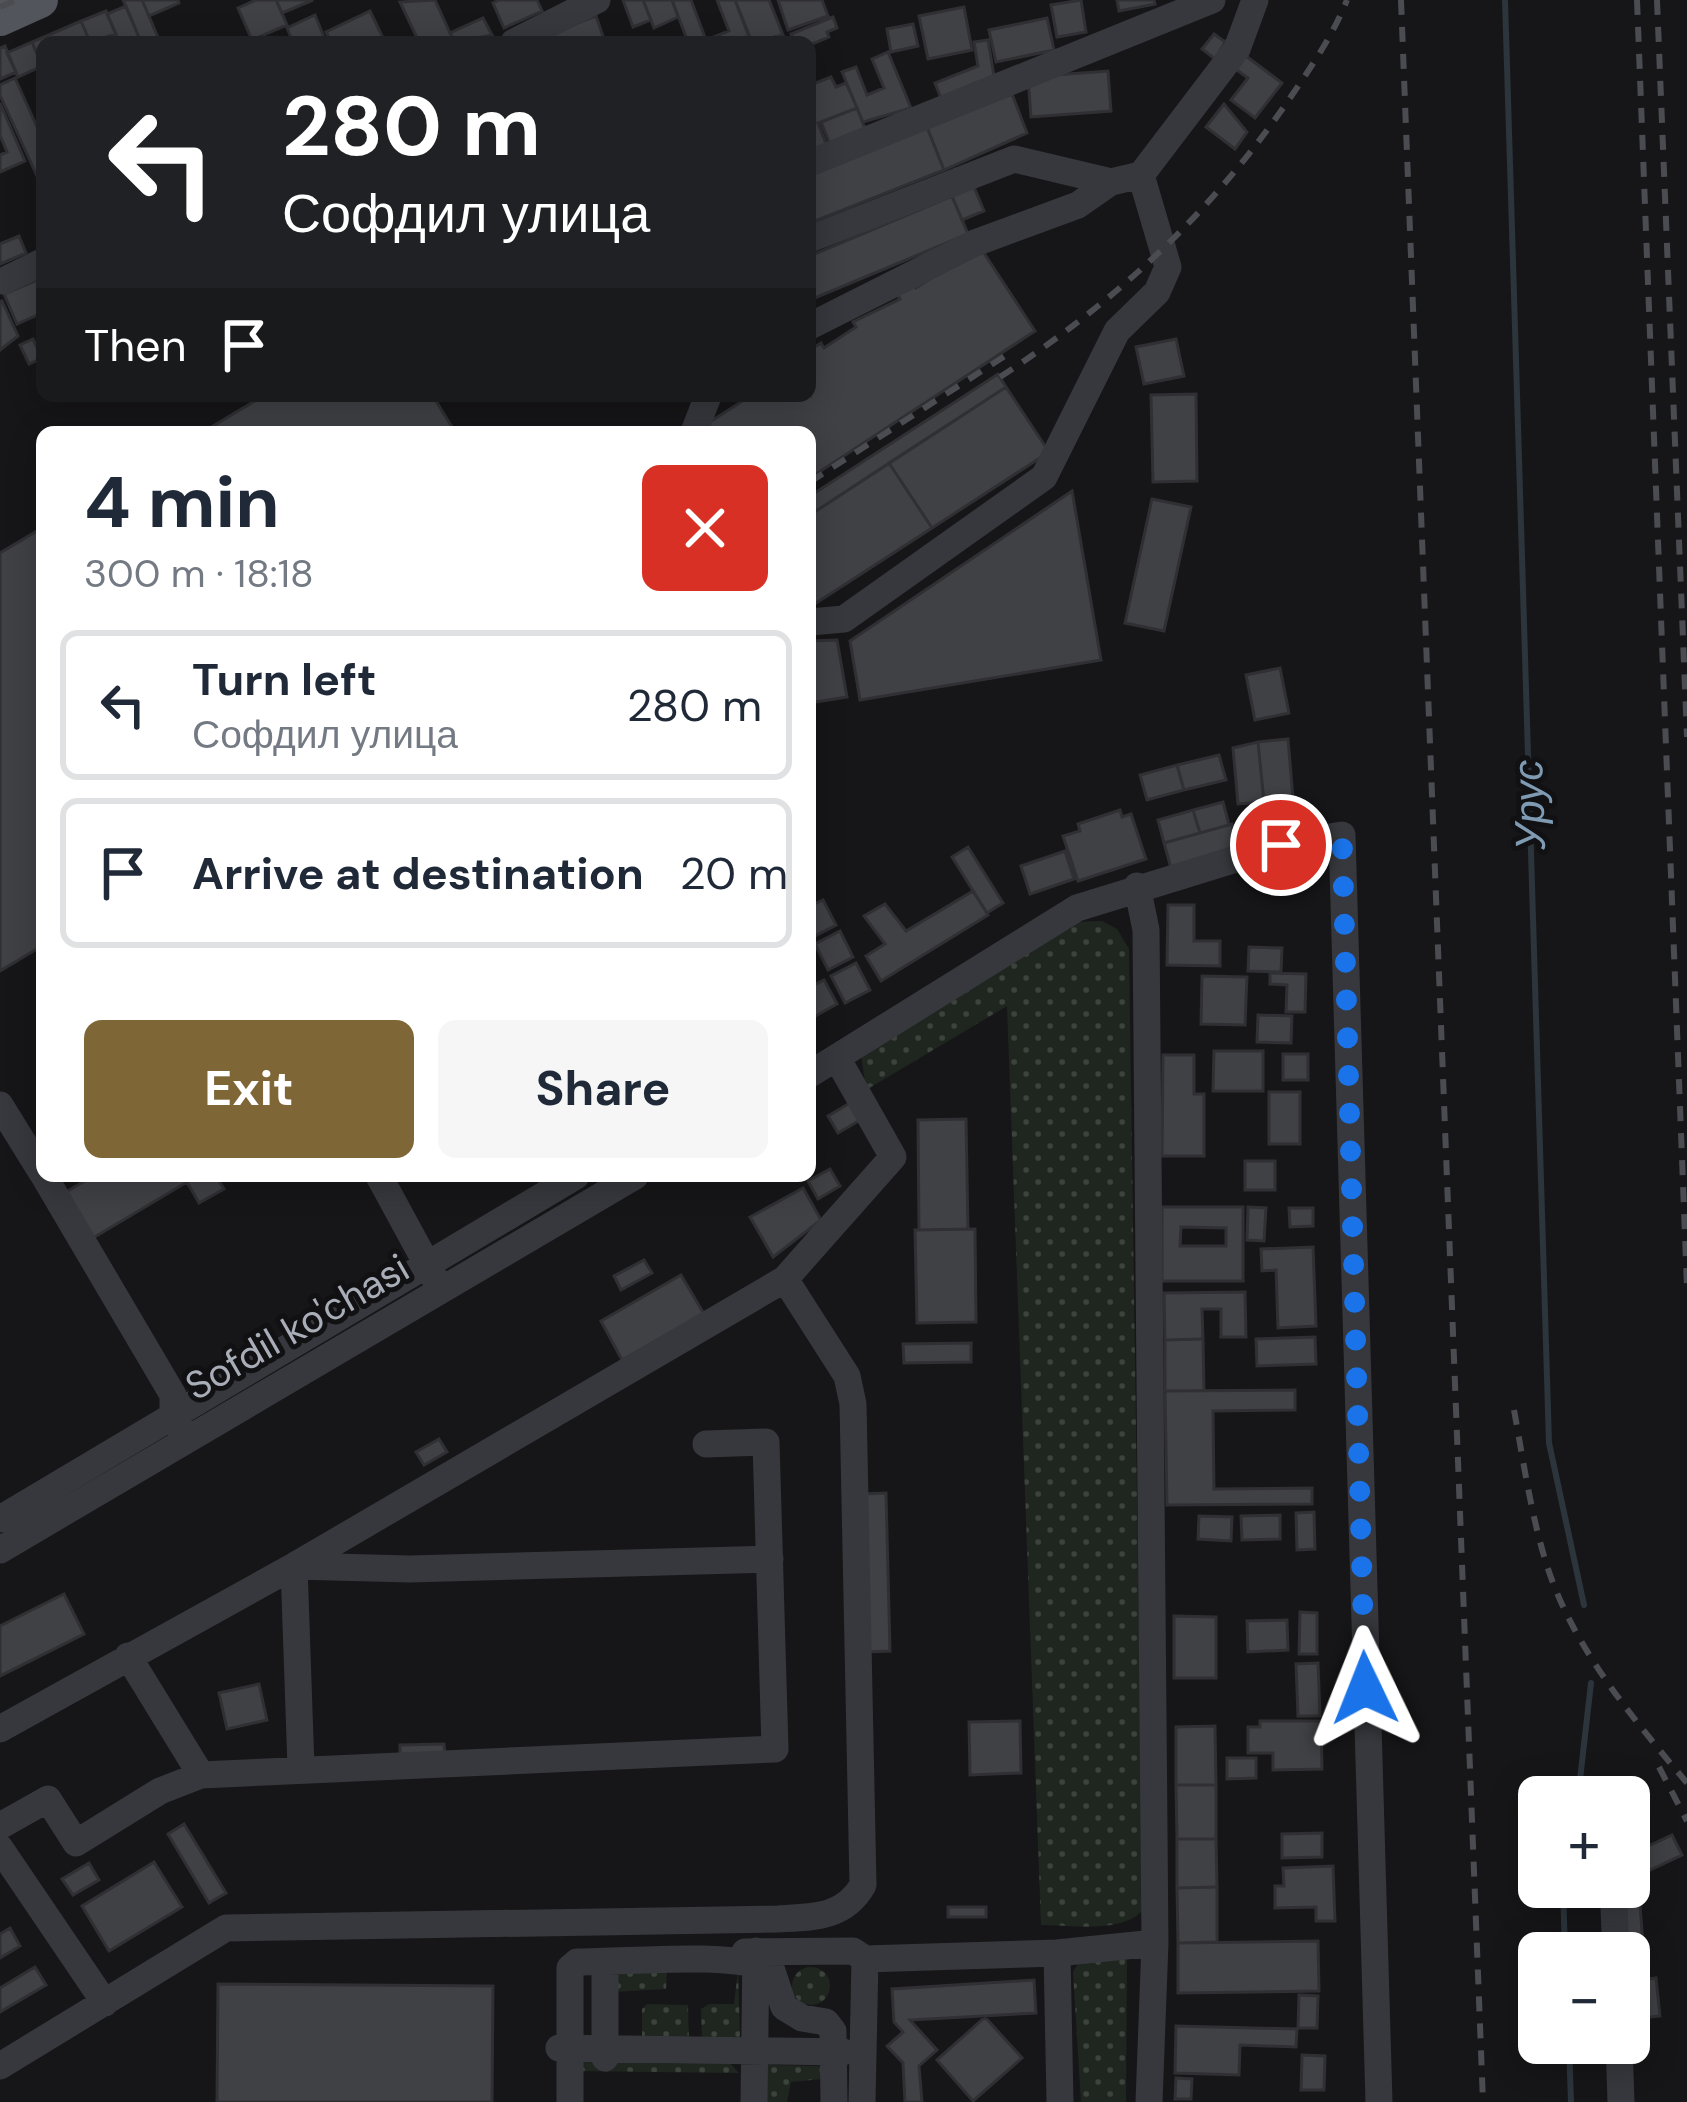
<!DOCTYPE html>
<meta charset="utf-8">
<style>
:root{--surface:#fff;--page:#f6f6f7;--text:#1f2937;--muted:#747a83;--line:#e0e1e3;--accent:#7e6636}
body{margin:0;font-family:"DM Sans",sans-serif;background:var(--page);color:var(--text);height:100vh;display:flex;flex-direction:column;font-size:45px;white-space:nowrap}
*{box-sizing:border-box;margin:0}
p{font-size:39px;color:var(--muted)}
.icon{flex:none;width:66px;height:66px;fill:none;stroke:currentColor;stroke-width:2;stroke-linecap:round;stroke-linejoin:round}
.map{position:relative;flex:1;overflow:hidden}
.sheet{position:absolute;left:36px;top:426px;width:780px;height:756px;display:flex;flex-direction:column;background:var(--surface);border-radius:18px;box-shadow:0 6px 30px #0003}
.sheet>*{flex:none}
.banner{position:absolute;left:36px;top:36px;width:780px;height:366px;border-radius:18px;box-shadow:0 6px 30px #0003;background:#202124;color:#fff;overflow:hidden}
.fabs{position:absolute;left:1518px;top:1776px;display:grid;gap:24px}
.fabs a{display:grid;place-items:center;width:132px;height:132px;border-radius:18px;background:var(--surface);box-shadow:0 6px 30px #0003;font-size:60px}
.pin{position:absolute;display:grid;place-items:center;width:102px;height:102px;color:#fff;margin:-51px;border:6px solid #fff;border-radius:50%;box-shadow:0 3px 12px #0007}
.me{position:absolute;width:132px;margin:-66px;rotate:358deg;stroke-linejoin:round;filter:drop-shadow(0 0 9px #0008)}
.turn{display:flex;align-items:center;gap:42px;height:252px;padding:0 48px;font-size:54px}
.turn .icon{width:156px;height:156px;stroke-width:2.5}
.turn b{display:block;font-size:84px;line-height:102px}
.then{display:flex;align-items:center;height:114px;padding:0 48px;background:#0003;gap:24px;font-size:45px}
.round{display:grid;place-items:center;flex:none;width:126px;height:126px;border-radius:18px;background:var(--page)}
.overview{display:flex;align-items:center;justify-content:space-between;height:204px;padding:0 48px}
h1{font-size:72px;font-weight:700;line-height:90px}
.cta{display:flex;gap:24px;margin-top:auto;padding:24px 48px}
.cta a{flex:1;height:138px;border-radius:18px;background:var(--accent);color:#fff;font-size:48px;font-weight:700;line-height:138px;text-align:center}
.cta a+a{background:var(--page);color:var(--text)}
ul{padding:0;list-style:none}
li{display:flex;align-items:center;gap:36px;height:150px;margin:0 24px 18px;padding:0 24px;border:6px solid var(--line);border-radius:18px}
li div{flex:1}
li b{display:block;font-size:45px}
li em{font-style:normal}
.map>svg:first-child{display:block}
.grass{fill:url(#grass-dots)}
.lines{fill:none;stroke-linecap:round;stroke-linejoin:round}
.stream{stroke:#2c353c;stroke-width:6}
.building{fill:#404145;stroke:#303034;stroke-width:3;fill-rule:evenodd}
.minor{stroke:#37383d;stroke-width:27}
.major{stroke:#53555c;stroke-width:36}
.rail{stroke:#4a4c52;stroke-width:6;stroke-dasharray:15 12;stroke-linecap:butt}
.route{stroke:#1a73e8;stroke-width:21;stroke-dasharray:0 37.8}
.labels{text-anchor:middle;dominant-baseline:central;stroke-width:10;stroke-linejoin:round;paint-order:stroke}
.street-label{font-size:39px;fill:#a8adb8;stroke:#111113}
.water-label{font-size:42px;font-style:italic;fill:#7f9bb3;stroke:#111113}
</style>
<div class="map">
<svg width="1687" height="2102" viewBox="0 0 1687 2102">
<defs>
<pattern id="grass-dots" width="8" height="8" patternUnits="userSpaceOnUse" patternTransform="scale(3)"><rect width="8" height="8" fill="#1e261f"/><path d="M2 2h.1M6 6h.1" fill="none" stroke="#3c433d" stroke-width="1.8" stroke-linecap="round"/></pattern>
</defs>
<rect width="100%" height="100%" fill="#161618"/>
<!-- grass -->
<path class="grass" d="M1102 921 1117 929 1129 949 1143 1910C1121 1934 1071 1925 1041 1925L1007 1006 866 1090 861 1054 1075 922Z
M1127 1957 1126 2102H1081L1073 1972 1078 1964Z
M614 1965 667 1971 666 1989 613 1992Z
M792 1986a19 19 0 1 1 38 0a19 19 0 1 1-38 0Z
M738 1969 740 2036 733 2045 702 2039 701 2009 709 2004H734Z
M647 2004 688 2005 689 2044 642 2040V2009Z
M585 2062 730 2063 739 2073 576 2071 574 2065Z
M768 2065 822 2066V2079L791 2082 787 2102H759L760 2072Z"/>
<g class="lines">
<!-- stream -->
<path class="stream" d="M1505 0 1549 1443 1584 1605
M1578 1797 1591 1683
M1563 1887 1565 1953
M1569 2043 1571 2102"/>
</g>
<!-- building -->
<path class="building" d="M123 0H142L160 42H141Z
M142 0H178L179 3 149 16Z
M256 0H276L287 25 252 40 238 8Z
M276 0H313L282 13Z
M435 0 450 33 455 42H419L400 2Z
M499 0H537L542 11 504 28 493 3Z
M623 0H643L651 20 633 27Z
M643 0H672L678 17 654 28Z
M672 0H691L706 40 729 31 717 0H735L749 37 688 42Z
M735 0H769L783 35 752 42Z
M778 0H822L828 16 788 30Z
M1081 0 1086 32 1057 37 1051 5Z
M1117 0H1154L1155 4 1119 11Z
M126 6 141 42H119L107 14Z
M964 7 972 50 928 59 919 16Z
M106 11 116 34 90 42 81 21Z
M370 11 385 42H331L326 32Z
M315 15 326 42H293L287 28Z
M596 16 605 42H554L551 33Z
M833 17 837 28 827 32 829 37 810 45 795 42 791 34Z
M483 18 492 35 455 42 450 33Z
M1047 18 1054 50 996 62 989 30Z
M81 21 90 42H42V65L32 42Z
M913 24 918 46 891 52 887 29Z
M1214 34 1225 42 1215 59 1202 49Z
M988 40 994 76 941 98 935 83 978 66 974 42Z
M1226 41 1282 83 1255 118 1231 100 1248 78 1234 68 1223 46Z
M32 42 42 66 18 77 7 53Z
M5 46 16 72 0 79V48Z
M888 52 911 108 863 122 842 72 856 67 867 95 884 88 872 59Z
M1108 71 1111 111 1031 117 1028 77Z
M831 77 836 87 846 83 857 108 818 123 828 149 810 156V85Z
M15 78 42 138V187L0 95V85Z
M1012 94 1027 133 944 170 927 127Z
M0 103 25 161 0 172V155L7 152 0 135Z
M1224 104 1247 132 1235 149 1206 127Z
M857 108 867 134 832 149 821 122Z
M927 127 944 170 810 223V173Z
M974 187 984 211 962 220 952 196Z
M952 196 968 234 810 300V256Z
M19 236 26 253 0 264V244Z
M980 247 1035 331 810 478V432H709L705 425 741 402 738 396H810V350L821 343 824 348 856 327 853 322 900 299 897 294 913 283 916 288Z
M42 278V313L17 324 4 294Z
M2 301 18 336 0 350V302Z
M33 339 42 358 29 364 20 345Z
M1176 339 1184 376 1144 384 1136 347Z
M998 374 1006 387 810 515V496Z
M1006 387 1049 452 932 528 889 463Z
M1196 394 1197 481 1153 482 1151 395Z
M263 396H433L455 432H203Z
M889 463 932 528 810 607V515Z
M1072 491 1101 660 860 700 850 641Z
M1152 499 1191 507 1164 631 1125 623Z
M42 528V946L0 971V553Z
M837 640 847 697 810 703V641Z
M1280 668 1289 713 1255 720 1246 675Z
M1288 739 1293 799 1264 802 1258 742Z
M1258 742 1264 802 1238 804 1233 748Z
M1219 755 1226 780 1184 790 1177 765Z
M1177 765 1184 790 1147 800 1140 775Z
M1223 802 1229 825 1200 833 1193 810Z
M1120 810 1122 817 1131 814 1146 859 1078 881 1063 836 1080 831 1078 824Z
M1193 810 1200 833 1164 843 1158 820Z
M1285 821 1288 835 1256 844 1253 830Z
M1232 824 1239 849 1171 868 1164 843Z
M968 847 1003 903 987 913 952 857Z
M1065 851 1074 879 1030 894 1021 866Z
M973 891 988 915 881 981 866 956 885 944 864 916 885 904 906 931Z
M823 900 836 925 811 938 810 906Z
M1168 905H1194V941H1220V966L1167 965Z
M840 931 853 957 828 970 815 944Z
M1249 947 1282 948 1281 972 1248 971Z
M856 963 870 990 845 1003 831 976Z
M1270 973 1306 974 1305 1012H1286L1287 985 1270 984Z
M1202 976 1247 977 1245 1025 1201 1024Z
M824 980 837 1004 810 1019V987Z
M1258 1015 1292 1016 1291 1043 1257 1042Z
M1214 1051H1263V1091H1213Z
M1283 1054H1308V1080H1283Z
M1163 1055H1194V1094H1204V1156H1162Z
M1269 1092H1300V1144H1269Z
M850 1103 860 1120 838 1133 828 1116Z
M966 1119 968 1229 919 1230 918 1120Z
M1245 1161H1275V1190H1245Z
M830 1169 840 1186 818 1199 808 1181Z
M93 1176H216L224 1189 199 1203 187 1182 93 1238 66 1192Z
M803 1188 821 1220 773 1257 750 1217Z
M1162 1207H1243V1281H1162ZM1181 1227 1226 1228V1246H1180Z
M1248 1207 1266 1208 1264 1241 1247 1240Z
M1289 1208H1313V1226L1290 1227Z
M975 1229 976 1322 917 1323 915 1230Z
M1313 1247 1316 1326 1278 1328 1276 1270 1262 1271 1261 1249Z
M644 1260 652 1273 621 1290 614 1276Z
M681 1275 704 1314 622 1360 601 1321Z
M1245 1292 1246 1337H1221V1309H1202L1203 1339 1165 1340 1164 1293Z
M1315 1337 1316 1364 1257 1366 1256 1339Z
M1203 1339 1204 1391H1165V1340Z
M971 1343V1362L904 1363 903 1344Z
M1295 1390V1410L1213 1411 1214 1489 1312 1488V1504L1167 1505 1165 1391Z
M439 1439 447 1452 424 1465 416 1452Z
M886 1493 890 1651 867 1652 863 1494Z
M1314 1512 1315 1549 1297 1550 1296 1513Z
M1280 1515V1539L1242 1540 1241 1516Z
M1199 1516 1232 1517 1231 1541 1198 1539Z
M64 1594 84 1634 0 1676V1626Z
M1300 1612 1317 1613V1654H1299Z
M1174 1616 1216 1617V1678H1174Z
M1287 1620 1288 1650 1248 1652 1247 1621Z
M1318 1663 1320 1716H1298L1296 1664Z
M259 1684 267 1720 227 1729 219 1693Z
M1020 1721 1021 1773 970 1775 969 1722Z
M1260 1721H1321L1322 1769 1273 1770V1753H1248V1727H1260Z
M1215 1726 1216 1785H1176V1727Z
M444 1744 445 1755 400 1756V1745Z
M1227 1758H1256V1778L1227 1779Z
M1176 1785H1216V1839H1177Z
M184 1824 226 1893 209 1903 168 1834Z
M1322 1833V1857L1282 1858V1834Z
M1672 1835 1682 1855 1648 1871 1638 1851Z
M1177 1839H1216L1217 1887 1177 1888Z
M154 1862 182 1907 109 1951 82 1906Z
M89 1863 99 1880 73 1895 62 1879Z
M1333 1866 1335 1921H1316V1907L1275 1908V1886H1284L1283 1868Z
M1217 1887V1942L1178 1943 1177 1888Z
M1639 1891 1644 1958 1629 1959 1621 1893Z
M948 1907H986V1917H948Z
M10 1928 20 1946 0 1958V1934Z
M1318 1941 1319 1991 1178 1993V1943Z
M35 1967 46 1985 0 2012V1988Z
M1656 1978 1660 2016 1632 2019 1629 1981Z
M1034 1980 1036 2013 910 2020 937 2050 919 2066 922 2102H905L903 2063 887 2046 903 2032 894 2022 892 1989Z
M218 1984 493 1986 492 2102H217Z
M1299 1995 1318 1996 1317 2028H1298Z
M985 2017 1022 2058 973 2101 937 2060Z
M1176 2026 1297 2029 1296 2047 1240 2045 1239 2075 1175 2073Z
M1302 2055 1325 2056 1324 2090H1301Z
M1176 2078 1192 2079 1191 2099H1175Z"/>
<g class="lines">
<!-- minor -->
<path class="minor" d="M514 42 597 0
M1237 49 1255 0
M810 163 1212 0
M810 239 1014 159 1111 182 1141 175 1233 54
M3 281 42 262
M810 326 975 243 1078 205 1111 182
M694 432 708 396
M810 622 844 619 1044 477 1117 331 1157 292 1168 267 1141 175
M1137 886 1146 930 1155 1943 1149 2102
M810 1074 1077 908 1281 845 1342 835 1379 2102
M0 1105 42 1173
M44 1176 173 1395V1415L181 1429
M379 1176 435 1279
M0 1519 576 1176
M0 1550 635 1176
M128 1656 201 1775
M0 1729 294 1566 785 1279 893 1157 837 1058
M301 1768 294 1566 410 1569 770 1559
M0 1826 48 1799 76 1843 160 1791 201 1775 775 1749 766 1442 706 1444
M0 1848 105 2003
M1613 1887 1616 1953
M745 1952 853 1951 865 1959
M1619 2043 1621 2102
M559 2048 843 2052
M605 2058V1962
M0 2066 226 1928 778 1919C814 1917 844 1918 863 1885L853 1404 847 1376 785 1279
M570 2102V1968L577 1962C634 1962 718 1952 771 1968L784 2007 802 2018 826 2022 833 2031 834 2102
M754 2102 756 1951
M862 2102 865 1959 1057 1953
M1060 2102 1057 1953 1155 1943"/>
<!-- major -->
<path class="major" d="M0 18 40 0"/>
<!-- rail -->
<path class="rail" d="M1401 0 1483 2102
M1637 0 1687 1287
M1657 0 1687 737
M0 7 16 0
M1000 377C1112 304 1203 221 1281 111 1305 76 1331 40 1347 0
M810 482 1011 352
M1514 1410C1523 1459 1530 1508 1544 1556 1569 1643 1630 1715 1687 1783
M1659 1767 1687 1821"/>
</g>
<g class="lines">
<!-- route -->
<path class="route" d="M1281 845 1342 835 1365 1688"/>
</g>
<g class="labels">
<!-- street labels -->
<g class="street-label">
<text transform="translate(297 1327) rotate(-30)">Sofdil ko'chasi</text>
</g>
<!-- water labels -->
<g class="water-label">
<text transform="translate(1529 805) rotate(-92)">Урус</text>
</g>
</g>
</svg>
<div class="fabs">
<a>+</a>
<a>−</a>
</div>
<div class="pin" style="left:1281px;top:845px;background:#d93025"><svg class="icon" aria-label="arrive" viewBox="0 0 24 24"><path d="M6 21V4h12l-3 4 3 4H6"/></svg></div>
<svg class="me" style="left:1365px;top:1688px" viewBox="-20 -20 40 40"><path d="M0-17L14 15 0 8-14 15z" fill="#1a73e8" stroke="#fff" stroke-width="4"/></svg>
<div class="banner">
<div class="turn"><svg class="icon" aria-label="left" viewBox="0 0 24 24"><path d="M17 20v-9H6M10 6l-5 5 5 5"/></svg><div><b>280 m</b>Софдил улица</div></div>
<div class="then">Then<svg class="icon" aria-label="arrive" viewBox="0 0 24 24"><path d="M6 21V4h12l-3 4 3 4H6"/></svg></div>
</div>
<section class="sheet">
<div class="overview"><div><h1>4 min</h1><p>300 m · 18:18</p></div><a class="round" style="background:#d93025;color:#fff"><svg class="icon" aria-label="close" viewBox="0 0 24 24"><path d="M6 6l12 12M18 6L6 18"/></svg></a></div>
<ul>
<li><svg class="icon" aria-label="left" viewBox="0 0 24 24"><path d="M17 20v-9H6M10 6l-5 5 5 5"/></svg><div><b>Turn left</b><p>Софдил улица</p></div><em>280 m</em></li>
<li><svg class="icon" aria-label="arrive" viewBox="0 0 24 24"><path d="M6 21V4h12l-3 4 3 4H6"/></svg><div><b>Arrive at destination</b></div><em>20 m</em></li>
</ul>
<div class="cta"><a>Exit</a><a>Share</a></div>
</section>
</div>
